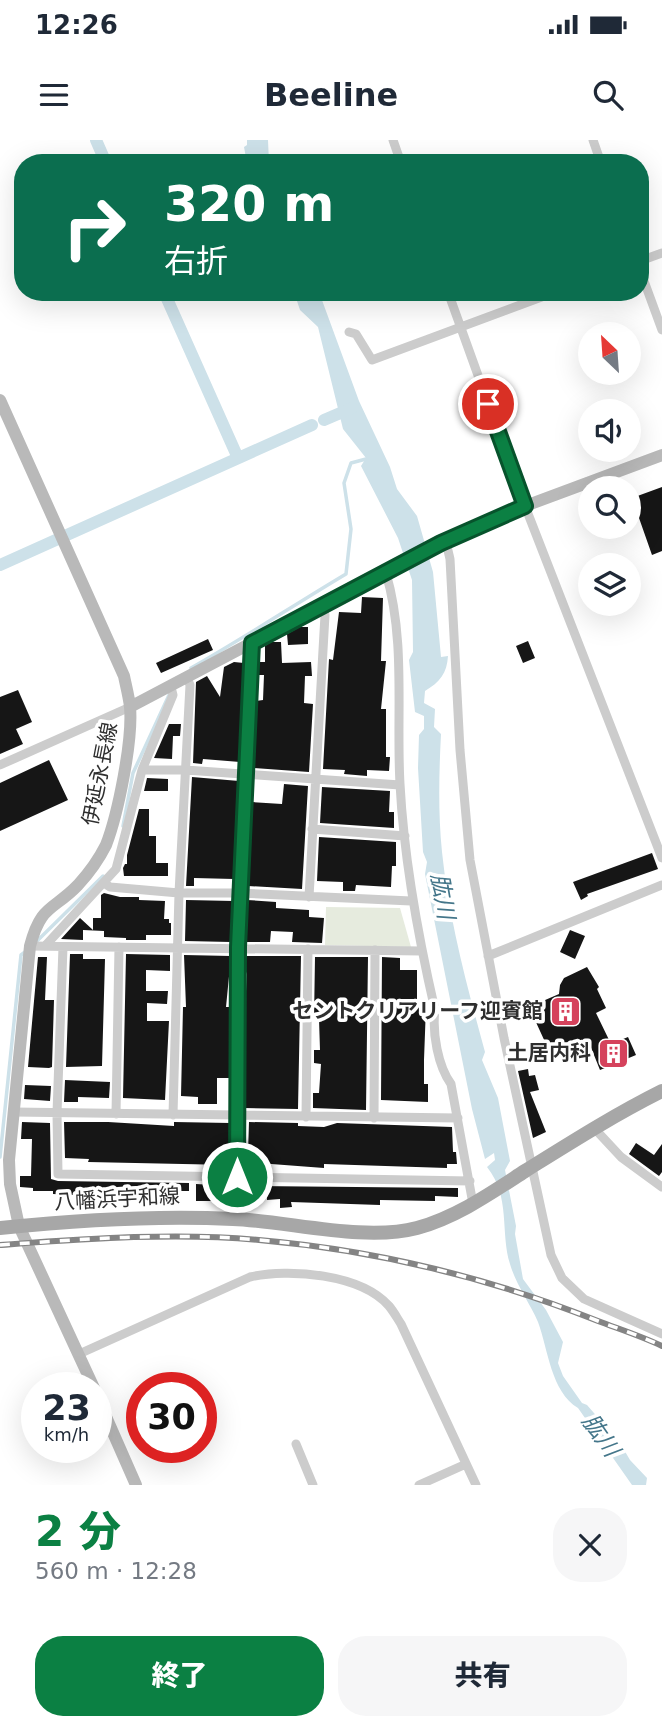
<!DOCTYPE html>
<html lang="ja">
<meta charset="utf-8">
<style>
:root{--surface:#fff;--page:#f6f6f7;--text:#1f2937;--muted:#747a83;--accent:#0b8043}
body{margin:0;font-family:"DejaVu Sans","Noto Sans JP",sans-serif;background:var(--page);color:var(--text);height:100vh;display:flex;flex-direction:column;font-size:26px;white-space:nowrap}
*{box-sizing:border-box;margin:0}
p{font-size:23px;color:var(--muted)}
.icon{flex:none;width:38px;height:38px;fill:none;stroke:currentColor;stroke-width:2;stroke-linecap:round;stroke-linejoin:round}
.map{position:relative;height:1345px;overflow:hidden}
.sheet{display:flex;flex-direction:column;background:var(--surface);flex:1}
.sheet>*{flex:none}
.hud{position:absolute;left:14px;top:14px;width:635px;height:147px;border-radius:28px;box-shadow:0 7px 28px #0002;background:#0b6e4f;color:#fff;overflow:hidden}
.needle{width:46px;rotate:335deg}
.buttons{position:absolute;left:578px;top:182px;display:grid;gap:14px}
.buttons a{display:grid;place-items:center;width:63px;height:63px;border-radius:50%;background:var(--surface);box-shadow:0 7px 28px #0002;font-size:35px}
.speed{position:absolute;left:21px;top:1232px;display:flex;gap:14px;font-size:35px;font-weight:700;text-align:center}
.speed>*{display:grid;place-content:center;width:91px;height:91px;border-radius:50%;background:var(--surface);box-shadow:0 7px 28px #0002;line-height:1}
.speed small{font-size:18px;font-weight:400}
.speed .limit{border:10px solid #d22;background:#fff;color:#111}
.pin{position:absolute;display:grid;place-items:center;width:60px;height:60px;color:#fff;margin:-30px;border:4px solid #fff;border-radius:50%;box-shadow:0 2px 7px #0007}
.me{position:absolute;width:77px;margin:-38px;rotate:0deg;stroke-linejoin:round;filter:drop-shadow(0 0 5px #0008)}
.turn{display:flex;align-items:center;gap:24px;height:147px;padding:0 35px;font-size:32px}
.turn .icon{width:91px;height:91px;stroke-width:2.5}
.turn b{display:block;font-size:49px;line-height:60px}
.round{display:grid;place-items:center;flex:none;width:74px;height:74px;border-radius:28px;background:var(--page)}
.overview{display:flex;align-items:center;justify-content:space-between;height:119px;padding:0 35px}
h1{font-size:42px;font-weight:800;line-height:52px;color:var(--accent)}
.primary-button{display:flex;gap:14px;margin-top:auto;padding:14px 35px}
.primary-button a{flex:1;height:80px;border-radius:28px;background:var(--accent);color:#fff;font-size:28px;font-weight:800;line-height:80px;text-align:center}
.primary-button a+a{background:var(--page);color:var(--text)}
.status{display:flex;justify-content:space-between;align-items:center;height:49px;padding:0 35px;background:var(--surface);direction:ltr}
.status svg{height:19px;fill:currentColor}
header{display:flex;justify-content:space-between;align-items:center;height:91px;padding:0 35px;background:var(--surface);font-size:32px;font-weight:800}
.map>svg:first-child{display:block}
.green{fill:#e6ebde}
.water{fill:#cde1e9}
.lines{fill:none;stroke-linecap:round;stroke-linejoin:round}
.stream{stroke:#cde1e9;stroke-width:3.5}
.canal{stroke:#cde1e9;stroke-width:12}
.building{fill:#161616}
.street{stroke:#ccc;stroke-width:9}
.secondary{stroke:#b9b9b9;stroke-width:12}
.primary{stroke:#a7a7a7;stroke-width:14}
.rail-casing{stroke:#848484;stroke-width:6}
.rail{stroke:#fff;stroke-width:3.5;stroke-dasharray:10;stroke-linecap:butt}
.route-casing{stroke:#07532c;stroke-width:18}
.route{stroke:#0b8043;stroke-width:12}
.labels{text-anchor:middle;dominant-baseline:central;stroke-width:7;stroke-linejoin:round;paint-order:stroke}
.street-label{font-size:21px;fill:#2f2f2f;stroke:#fff}
.poi-label{font-size:21px;font-weight:bold;fill:#2f2f2f;stroke:#fff;text-anchor:end}
.water-label{font-size:23px;font-style:italic;fill:#44768a;stroke:#fff}
</style>
<div class="status"><b>12:26</b><svg viewBox="0 0 49 12"><path d="M0 12V9h3v3zM5 12V6h3v6zM10 12V3h3v9zM15 12V0h3v12zM26 1h20v11H26zM47 4h2v5h-2z"/></svg></div>
<header><svg class="icon" aria-label="menu" viewBox="0 0 24 24"><path d="M4 6h16M4 12h16M4 18h16"/></svg>Beeline<svg class="icon" aria-label="search" viewBox="0 0 24 24"><circle cx="10" cy="10" r="6"/><path d="M15 15l6 6"/></svg></header>
<div class="map">
<svg width="662" height="1345" viewBox="0 0 662 1345">
<rect width="100%" height="100%" fill="#fff"/>
<!-- green -->
<path class="green" d="M326 767 400 768 411 807 325 805Z"/>
<!-- water -->
<path class="water" d="M247 0H268L269 23H247L244 7 247 5Z
M294 152H319L359 261 390 327 397 349 417 376 433 432 441 517 448 516C447 533 440 542 425 551L424 563 435 569 434 587 441 594C439 633 438 673 442 712 449 780 467 846 485 912L482 920 498 958 510 1021 505 1030 516 1086 515 1094 523 1139 546 1170 563 1202 558 1223 563 1236 582 1263 587 1265 620 1303 630 1320 647 1338 646 1345H632L578 1268C551 1252 548 1209 538 1182 530 1163 516 1145 510 1124 500 1092 511 1057 487 1027L495 1020 494 1013 485 1019 472 969 425 734 427 722 423 712 418 628 419 595 424 589V576L415 572 409 520 413 512 412 440 398 398 361 326 366 318 343 289 318 187 300 170Z"/>
<g class="lines">
<!-- stream -->
<path class="stream" d="M191 528C244 498 294 465 346 434L351 389 344 343 351 323 366 319
M123 686 133 633 169 555
M36 802 103 736
M0 1017 21 815 25 812"/>
<!-- canal -->
<path class="canal" d="M96 0 106 23
M164 152 238 318
M324 280 352 268
M0 425 312 285"/>
</g>
<!-- building -->
<path class="building" d="M662 347V411L652 415 632 358Z
M362 457 383 458 381 521H386L381 569H386V617H390L389 631 367 630V636L344 634 345 630 323 629 329 519 333 520 339 472 361 473Z
M300 487H308V504L288 505 287 494Z
M208 499 213 510 161 533 156 523Z
M528 501 535 518 523 523 516 506Z
M271 502H281L282 523 311 522 312 536H305L304 563 313 564 309 632 253 628 256 561 263 560 264 535H258V522H265V506Z
M234 522 244 523 240 622 203 619 202 624 193 623 196 542 207 536 220 557 224 527Z
M18 550 32 582 16 589 23 604 0 614V557Z
M169 584H181L180 596H173L172 619 154 618Z
M49 620 68 660 0 691V643Z
M192 637 239 641 234 739 194 738V746H186Z
M147 638 168 639V651H144Z
M284 644 308 646 302 749 248 746 252 662 282 664Z
M322 647 390 651 389 672H394V688L320 683Z
M139 669H149V696H156V723H168V736H124L123 728 125 724H127V715Z
M319 697 396 702V726H392L391 747 356 745 355 751H343V742L317 741Z
M652 713 658 729 587 754 588 756 581 760 573 742Z
M104 753 120 757H139V760L165 761 164 779H169V783H171V795H146V800H126V798L104 797V791L83 790V800L61 799 80 778 93 790V778H101V755Z
M186 760 233 761 231 802 185 801Z
M247 760 276 762V768L309 770V777L324 778 322 803 292 802 293 792 271 791 270 802H245Z
M570 790 585 796 575 819 560 812Z
M70 814H83V819H105L102 926 66 927Z
M126 814 170 815V831L146 830V851H168L167 864 147 863V881H169L165 960 123 958Z
M184 815 231 816 226 867H231V938H217V964H198V957L181 956 183 867H186Z
M245 816H301L298 969 244 968 245 868 247 834 245 829Z
M38 817H47L45 860H54L52 927 49 928 28 927Z
M315 817H368L366 970 313 968V953H319L321 924 314 923V910H320L319 879H314Z
M382 817 400 818V830H417V866H426L424 920V944H428V962L381 960Z
M587 827 599 847 597 849 606 868 596 873 611 904 628 897 636 915 600 930 588 900 551 915 529 867 559 854 560 845 564 838Z
M528 929 529 936 535 935 539 950 530 952 546 992 533 998 518 931Z
M65 940 110 942 109 958 78 957V962H64Z
M25 945 51 946 50 961 24 959Z
M22 982 50 983 51 1039 58 1041 189 1043V1051H177V1063L134 1062V1058L53 1054V1051H33V1048L20 1047V1036H31L32 999H21Z
M64 982H108L174 986V982L230 983V1025L88 1022 89 1019 65 1018Z
M249 982 298 983V986L324 987 337 983 452 987 453 1012H456L457 1024H447V1028L324 1024V1028L258 1023V1026L244 1027V1013H248Z
M636 1003 654 1015 662 1004V1032L659 1036 629 1014Z
M196 1044 230 1046V1061H196Z
M244 1046 458 1048V1057L435 1056V1061L380 1060V1065L291 1062 292 1067 280 1068V1059L267 1060V1057H249V1065H244Z"/>
<g class="lines">
<!-- street -->
<path class="street" d="M393 0 401 23
M593 0 601 23
M640 121 662 113
M640 130 662 190
M448 152 525 366 662 718
M349 192 356 194 372 220 555 152
M446 402 450 419 460 610 470 720 504 898 551 1115 562 1138 584 1159 662 1194
M386 433C406 501 396 574 400 644 404 721 418 796 435 870 432 893 438 926 451 944L473 1064
M171 547 173 555 142 630H186L400 645
M0 625 130 567
M312 689 405 696
M104 743 110 747 179 753 190 545 187 538
M309 757 325 475 323 465
M30 806 421 811
M45 806 116 729 142 630
M63 807 57 973 58 1034 470 1041
M488 816 662 745
M14 972 458 978
M116 974 119 807
M173 975 179 753H240L411 761
M306 977 308 809
M374 978 375 810
M594 988 621 1017 662 1047
M237 1079 238 807 252 503
M79 1214 250 1137C289 1128 361 1134 389 1166 394 1172 397 1178 401 1184L476 1345
M296 1304 313 1345
M419 1345 466 1324"/>
<!-- secondary -->
<path class="secondary" d="M0 260 124 536C126 546 129 557 130 567 133 600 118 674 106 705 99 719 89 733 78 745 53 771 41 764 30 806L9 1020 10 1044 19 1086 94 1248
M130 567 441 403 525 366 662 315
M96 1254 136 1345"/>
<!-- primary -->
<path class="primary" d="M0 1088C78 1080 155 1075 233 1079 288 1081 364 1102 417 1088 457 1077 491 1053 525 1031 570 1003 614 975 662 951"/>
<defs>
<path id="rail" d="M0 1105C84 1099 175 1092 259 1100 375 1110 490 1138 598 1181 619 1189 641 1196 662 1206"/>
</defs>
<!-- rail casing -->
<use href="#rail" class="rail-casing"/>
<!-- rail -->
<use href="#rail" class="rail"/>
</g>
<g class="lines">
<defs>
<path id="route" d="M237 1037 238 807 252 503 441 403 525 366 488 264"/>
</defs>
<!-- route casing -->
<use href="#route" class="route-casing"/>
<!-- route -->
<use href="#route" class="route"/>
</g>
<!-- icons -->
<defs>
<symbol id="building-square" viewBox="-11 -11 22 22"><rect x="-9" y="-9" width="18" height="18" rx="4" fill="#d5425c" stroke="#fff"/><path d="M-4-6H4V6H1V3H-1V6H-4ZM-2.5-4.3h1.7v1.8h-1.7ZM.8-4.3h1.7v1.8H.8ZM-2.5-1h1.7V.8h-1.7ZM.8-1h1.7V.8H.8Z" fill="#fff"/></symbol>
</defs>
<g fill-rule="evenodd">
<use href="#building-square" x="548" y="854" width="35" height="35"/>
<use href="#building-square" x="596" y="896" width="35" height="35"/>
</g>
<g class="labels">
<!-- street labels -->
<g class="street-label">
<text transform="translate(100 634) rotate(-79)">伊延永長線</text>
<text transform="translate(117 1059) rotate(-3)">八幡浜宇和線</text>
</g>
<!-- poi labels -->
<g class="poi-label">
<text x="543" y="871">セントクリアリーフ迎賓館</text>
<text x="591" y="913">土居内科</text>
</g>
<!-- water labels -->
<g class="water-label">
<text transform="translate(443 756) rotate(80)">肱川</text>
<text transform="translate(601 1295) rotate(55)">肱川</text>
</g>
</g>
</svg>
<div class="buttons">
<a><svg class="needle" viewBox="-14 -14 28 28"><path d="M0-13l5 13h-10z" fill="#e53935"/><path d="M0 13l5-13h-10z" fill="#747a83"/></svg></a>
<a><svg class="icon" aria-label="sound" viewBox="0 0 24 24"><path d="M4 9h4l5-4v14l-5-4H4zM17 9q2 3 0 6"/></svg></a>
<a><svg class="icon" aria-label="search" viewBox="0 0 24 24"><circle cx="10" cy="10" r="6"/><path d="M15 15l6 6"/></svg></a>
<a><svg class="icon" aria-label="layers" viewBox="0 0 24 24"><path d="M12 4l9 5-9 5-9-5zM3 14l9 5 9-5"/></svg></a>
</div>
<div class="speed"><div>23<small>km/h</small></div><div class="limit">30</div></div>
<div class="pin" style="left:488px;top:264px;background:#d93025"><svg class="icon" aria-label="arrive" viewBox="0 0 24 24"><path d="M6 21V4h12l-3 4 3 4H6"/></svg></div>
<svg class="me" style="left:237px;top:1037px" viewBox="-20 -20 40 40"><circle r="17" fill="#0b8043" stroke="#fff" stroke-width="3"/><path d="M0-11L8 9 0 5-8 9z" fill="#fff"/></svg>
<div class="hud">
<div class="turn"><svg class="icon" aria-label="right" viewBox="0 0 24 24"><path d="M7 20v-9h11M14 6l5 5-5 5"/></svg><div><b>320 m</b>右折</div></div>
</div>
</div>
<section class="sheet">
<div class="overview"><div><h1>2 分</h1><p>560 m · 12:28</p></div><a class="round"><svg class="icon" aria-label="close" viewBox="0 0 24 24"><path d="M6 6l12 12M18 6L6 18"/></svg></a></div>
<div class="primary-button"><a>終了</a><a>共有</a></div>
</section>
